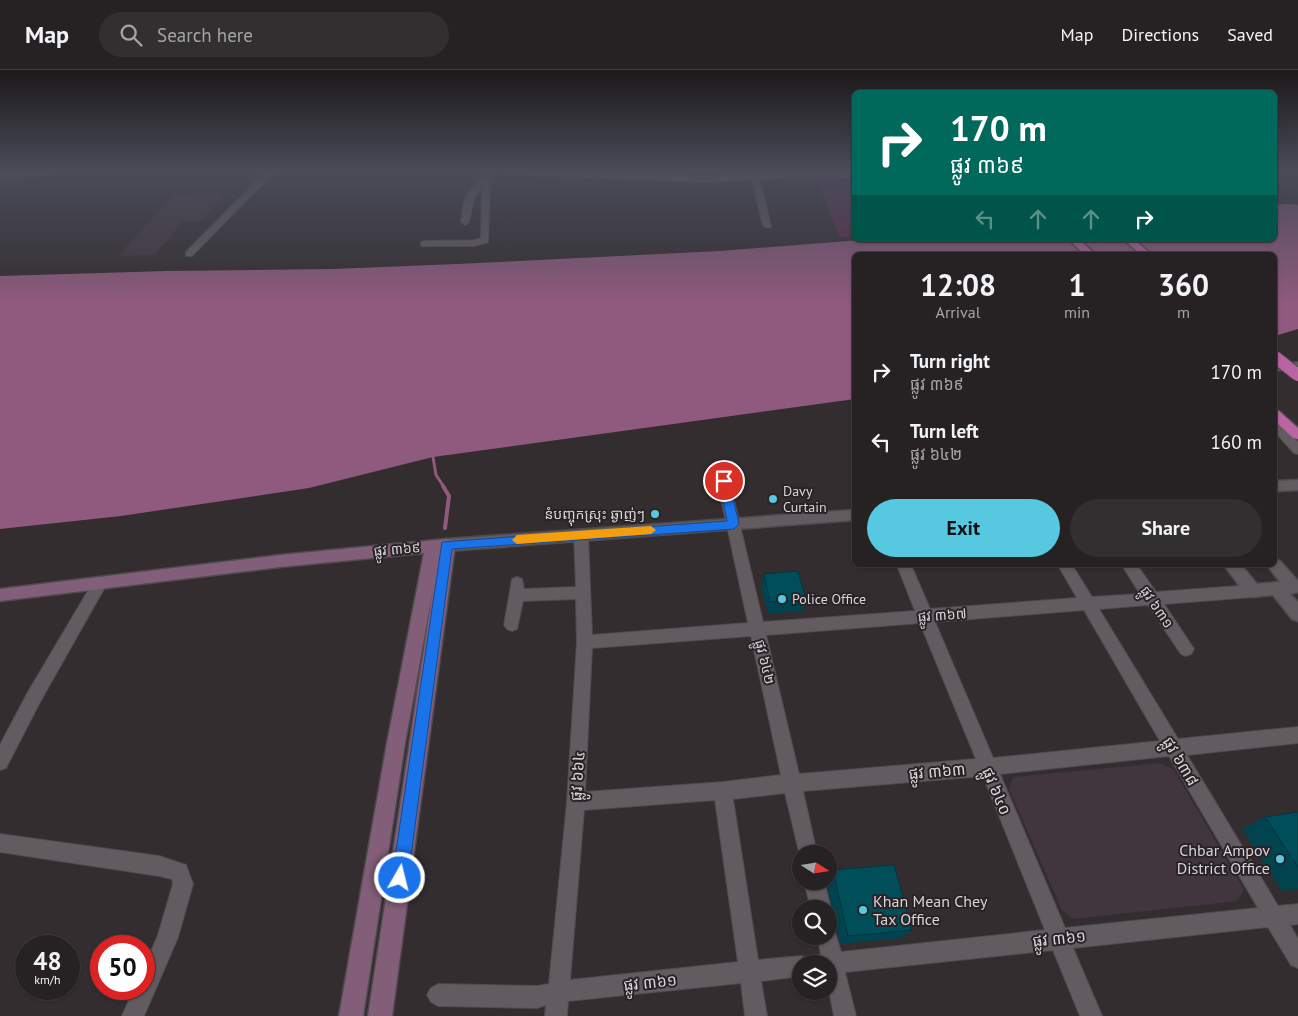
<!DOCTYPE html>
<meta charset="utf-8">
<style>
:root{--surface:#262224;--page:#322f31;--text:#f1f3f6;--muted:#a4a4a6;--line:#423f41;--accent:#56c9e1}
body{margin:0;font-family:"PT Sans","Noto Sans Khmer",sans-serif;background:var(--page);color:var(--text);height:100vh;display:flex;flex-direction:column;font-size:19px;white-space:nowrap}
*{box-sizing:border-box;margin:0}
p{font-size:16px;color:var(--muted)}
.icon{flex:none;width:28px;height:28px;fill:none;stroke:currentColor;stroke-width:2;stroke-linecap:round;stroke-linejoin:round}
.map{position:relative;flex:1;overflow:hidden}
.details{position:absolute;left:852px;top:182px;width:425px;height:315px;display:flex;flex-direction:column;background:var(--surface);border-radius:8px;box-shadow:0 1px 4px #0004,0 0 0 1px var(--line)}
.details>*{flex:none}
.hud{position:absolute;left:852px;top:20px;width:425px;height:152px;border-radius:8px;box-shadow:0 1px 4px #0004,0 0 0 1px var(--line);background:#00695c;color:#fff;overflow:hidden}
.needle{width:32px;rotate:102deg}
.controls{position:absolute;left:792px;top:775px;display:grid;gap:10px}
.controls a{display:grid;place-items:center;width:45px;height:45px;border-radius:50%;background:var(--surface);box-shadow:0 1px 4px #0004,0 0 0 1px var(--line);font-size:25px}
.speed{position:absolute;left:15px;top:865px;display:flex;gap:10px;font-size:25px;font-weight:700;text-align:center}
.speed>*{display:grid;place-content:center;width:65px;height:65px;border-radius:50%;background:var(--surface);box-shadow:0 1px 4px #0004,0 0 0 1px var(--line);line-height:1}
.speed small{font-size:12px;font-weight:400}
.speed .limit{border:8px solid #d22;background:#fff;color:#111}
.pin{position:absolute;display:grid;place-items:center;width:42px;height:42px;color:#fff;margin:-21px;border:2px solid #fff;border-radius:50%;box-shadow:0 1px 5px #0007}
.me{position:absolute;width:55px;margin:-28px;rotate:8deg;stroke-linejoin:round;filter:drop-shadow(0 0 4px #0008)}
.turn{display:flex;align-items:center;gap:18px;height:105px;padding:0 15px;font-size:22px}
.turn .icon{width:65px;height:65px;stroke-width:2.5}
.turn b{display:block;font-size:35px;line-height:42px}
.lanes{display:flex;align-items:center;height:48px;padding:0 15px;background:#0003;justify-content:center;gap:25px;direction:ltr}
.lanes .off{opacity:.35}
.eta{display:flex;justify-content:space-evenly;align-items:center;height:85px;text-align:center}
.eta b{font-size:30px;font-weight:600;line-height:35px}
.primary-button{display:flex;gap:10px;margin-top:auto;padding:10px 15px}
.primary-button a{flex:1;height:58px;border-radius:30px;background:var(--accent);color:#111;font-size:20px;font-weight:600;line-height:58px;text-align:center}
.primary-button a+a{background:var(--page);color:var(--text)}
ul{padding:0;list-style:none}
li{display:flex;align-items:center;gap:15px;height:70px;padding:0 15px}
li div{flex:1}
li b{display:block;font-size:19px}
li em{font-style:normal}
header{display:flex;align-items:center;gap:30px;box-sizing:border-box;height:70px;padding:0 25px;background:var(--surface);border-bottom:1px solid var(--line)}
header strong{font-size:24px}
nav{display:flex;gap:28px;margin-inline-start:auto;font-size:18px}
.search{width:350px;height:45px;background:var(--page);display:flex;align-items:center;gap:12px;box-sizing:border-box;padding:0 18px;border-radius:28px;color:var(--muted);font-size:19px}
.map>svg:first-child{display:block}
.built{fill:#41363d}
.green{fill:#5a2b4c}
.water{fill:#8f5a7d}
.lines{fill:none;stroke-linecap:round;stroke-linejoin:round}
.stream-far1{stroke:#8f5a7d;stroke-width:3}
.stream{stroke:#8f5a7d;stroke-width:4}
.minor-casing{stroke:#4f4a4d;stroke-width:2}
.tertiary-casing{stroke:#4f4a4d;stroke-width:3}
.secondary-casing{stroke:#4f4a4d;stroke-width:3}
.primary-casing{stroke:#4f4a4d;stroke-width:3}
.trunk-casing{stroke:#4f4a4d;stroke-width:3}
.minor{fill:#625b5f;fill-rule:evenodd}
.tertiary{fill:#625b5f;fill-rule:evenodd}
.secondary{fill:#835e78;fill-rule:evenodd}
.primary{fill:#a56291;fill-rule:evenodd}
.trunk{fill:#bb64a2;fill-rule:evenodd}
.trunk-bridge-casing{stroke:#4f4a4d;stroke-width:14;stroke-linecap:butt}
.trunk-bridge{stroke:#bb64a2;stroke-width:12}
.wall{fill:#01434e}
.building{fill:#014e5b;stroke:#013740}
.route{fill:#1a73e8;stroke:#114b97}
.slow{fill:#f59e0b}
.poi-dot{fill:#56c9e1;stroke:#292327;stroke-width:2}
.labels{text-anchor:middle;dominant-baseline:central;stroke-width:4;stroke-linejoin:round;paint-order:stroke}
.poi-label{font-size:14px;fill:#d8d4d6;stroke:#292327;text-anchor:start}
.street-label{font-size:14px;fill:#d8d4d6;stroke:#292327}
.near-street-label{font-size:16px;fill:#d8d4d6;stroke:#292327}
.near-poi-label{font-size:16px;fill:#d8d4d6;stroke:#292327;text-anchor:end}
</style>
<header>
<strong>Map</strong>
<div class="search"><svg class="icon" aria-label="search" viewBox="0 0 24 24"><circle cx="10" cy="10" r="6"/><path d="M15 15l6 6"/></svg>Search here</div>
<nav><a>Map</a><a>Directions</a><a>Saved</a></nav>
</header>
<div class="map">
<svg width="1298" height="946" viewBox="0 0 1298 946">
<rect width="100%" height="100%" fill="#332d30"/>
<!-- built -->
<path class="built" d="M214 123 225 124 202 151H183L155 185 118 186 173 125Z
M1161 693 1174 700 1244 820 1237 831 1073 849 1062 840 1009 719 1013 707Z"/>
<!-- green -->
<path class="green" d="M817 107 855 108V166L839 167Z"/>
<!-- water -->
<path class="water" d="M1287 134 1298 135V259L1275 266V185H855V329L433 387 309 418 121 446 0 459V206L167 201 332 199 457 194 720 181 860 170H1275V135Z"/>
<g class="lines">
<!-- stream-far1 -->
<path class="stream-far1" d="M433 387 436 405 444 417"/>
<!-- stream -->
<path class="stream" d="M443 416 449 426 445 458"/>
<defs>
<path id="minor" d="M266 101H275L192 186H186V182Z
M486 101H494L490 111 488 172 474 176H421V172L424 171 474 170 481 168 482 117 474 128 469 152 465 155 461 152C463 139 463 126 473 117 479 111 483 110 486 101Z
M749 105H755L761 114 771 156 770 158 763 156 753 114 748 107Z
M1298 292V298L1275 301V295Z
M1275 351 1279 352 1298 372V384L1294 383 1275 362Z
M721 397 727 401 763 552 915 541 897 495H911L930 539 1077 528 1058 495H1072L1092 527 1140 524 1122 495H1137L1156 522 1253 515 1258 517 1260 521 1258 525 1253 527 1164 534 1194 579 1191 584 1186 586 1181 584 1148 535 1099 539 1178 669 1298 657V673L1187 685 1278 836 1298 834V854L1290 855 1298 869V898L1291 895 1268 857 1073 878 1102 946H1080L1053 880 845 902 856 946H834L829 921V894H801V906L761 911 767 946H745L741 913 568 931 567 946H545L546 935 537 938 438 936 431 932 427 925 431 918 438 914 537 916 549 914 567 732 577 572 576 529 523 531 517 559 512 561 507 559 504 555 512 509 517 507 522 509 524 519 576 517 574 465 576 461 581 460 586 461 588 465 592 565 748 553 715 401ZM1084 540 1160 671 993 688 935 552ZM920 553 976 689 799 704 766 565ZM751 566 781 705 723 712 585 722 592 578ZM1169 686 1258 838 1065 858 1000 704ZM983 706 1045 860 841 882 834 859 829 857V866H817L821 884 813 887 810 893 808 889 801 886 758 890 733 729 785 723 801 790V784H817L803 721ZM715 730 738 892 570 910 584 740Z
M100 507 105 509 107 513 105 517 40 632 6 698 0 700V675L28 622 95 509Z
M0 764 159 786 186 795 193 814 178 867 144 946H122L134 919H144V898L158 865 173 814 172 809 159 806 0 782Z
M804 811H824L831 839 829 844V839H811Z"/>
<path id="tertiary" d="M1298 410V420L1275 421V411Z
M855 440V450L447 481 442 479 439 475 442 471 447 469Z
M1275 489 1280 491 1298 511V522L1290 524 1298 532V551L1292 549 1273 525 1253 527 1247 526 1224 495H1241L1257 514 1280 512 1267 495H1275Z"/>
<path id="secondary" d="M447 469 452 471 455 475 392 946H368L433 519 405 673 363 946H339L387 673 424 483 280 497 0 531V519L280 485Z"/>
<path id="primary" d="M0 101H57L53 104 0 107Z
M517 101H584L705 106 802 101H855V103L705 112 521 104Z"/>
<path id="trunk" d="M811 101 855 102V108L808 106 807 104Z
M1069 170H1080L1096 185H1085Z
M1124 170H1135L1152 185H1141Z
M1275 340 1279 341 1298 358V369L1293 368 1275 351Z"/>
</defs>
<!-- minor casing -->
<use href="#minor" class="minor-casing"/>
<!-- tertiary casing -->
<use href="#tertiary" class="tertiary-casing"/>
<!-- secondary casing -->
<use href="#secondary" class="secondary-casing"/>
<!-- primary casing -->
<use href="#primary" class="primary-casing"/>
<!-- trunk casing -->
<use href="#trunk" class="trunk-casing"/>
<!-- minor -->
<use href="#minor" class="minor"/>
<!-- tertiary -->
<use href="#tertiary" class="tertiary"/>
<!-- secondary -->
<use href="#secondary" class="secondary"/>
<!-- primary -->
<use href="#primary" class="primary"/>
<!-- trunk -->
<use href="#trunk" class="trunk"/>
<defs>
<path id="trunk-bridge" d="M1275 287 1298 305"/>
</defs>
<!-- trunk-bridge casing -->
<use href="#trunk-bridge" class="trunk-bridge-casing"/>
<!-- trunk-bridge -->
<use href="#trunk-bridge" class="trunk-bridge"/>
</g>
<!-- wall -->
<path class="wall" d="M313 101H333L332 103 313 102Z
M764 504 806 530 802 541 768 544 761 516Z
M1298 742V819L1282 821 1242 759 1265 747Z
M833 800 912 860 901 868 840 874 826 811H829V806Z"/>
<!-- building -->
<path class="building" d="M798 501 806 530 770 532 764 504Z
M1298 742V797L1265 747Z
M894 795 912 860 848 866 833 800Z"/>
<!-- sky -->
<linearGradient id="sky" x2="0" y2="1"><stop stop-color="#1c191a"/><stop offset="0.43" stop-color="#4a4c59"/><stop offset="1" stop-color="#4a4c59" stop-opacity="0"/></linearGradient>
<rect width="1298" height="234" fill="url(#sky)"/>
<!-- route -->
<path class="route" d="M724 408 729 411 739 454 734 459 452 479 408 808 405 813 400 816 394 813 392 808 442 472 727 451 719 411Z"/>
<!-- slow -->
<path class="slow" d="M651 456 656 460 651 464 517 474 512 470 517 465Z"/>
<!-- markers -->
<g class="poi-dot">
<circle cx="773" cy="429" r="5"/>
<circle cx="655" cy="444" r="5"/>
<circle cx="782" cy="529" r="5"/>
<circle cx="1280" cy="789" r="5"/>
<circle cx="863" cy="840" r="5"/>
</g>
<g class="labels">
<!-- poi labels -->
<g class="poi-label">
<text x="783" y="421">Davy<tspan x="783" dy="16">Curtain</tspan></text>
<text x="645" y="444" text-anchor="end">នំបញ្ចុកស្រុះ ឆ្ងាញ់ៗ</text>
<text x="792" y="529">Police Office</text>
</g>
<!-- street labels -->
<g class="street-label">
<text transform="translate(397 479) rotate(-5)">ផ្លូវ ៣៦៩</text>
<text transform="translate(1157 537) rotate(56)">ផ្លូវ ៦៣១</text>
<text transform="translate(942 545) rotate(-4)">ផ្លូវ ៣៦៧</text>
<text transform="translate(765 592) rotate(77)">ផ្លូវ ៦៤២</text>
</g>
<!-- near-street labels -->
<g class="near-street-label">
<text transform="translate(1181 691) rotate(59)">ផ្លូវ ៦៣៨</text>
<text transform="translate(937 701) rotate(-5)">ផ្លូវ ៣៦៣</text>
<text transform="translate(577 706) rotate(-86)">ផ្លូវ ៦៦៤</text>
<text transform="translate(997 721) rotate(67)">ផ្លូវ ៦៤០</text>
<text transform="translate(1059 868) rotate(-6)">ផ្លូវ ៣៦១</text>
<text transform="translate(650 912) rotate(-6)">ផ្លូវ ៣៦១</text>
</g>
<!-- near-poi labels -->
<g class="near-poi-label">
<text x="1270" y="780">Chbar Ampov<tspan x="1270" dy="18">District Office</tspan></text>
<text x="873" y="831" text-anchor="start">Khan Mean Chey<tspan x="873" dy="18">Tax Office</tspan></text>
</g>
</g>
</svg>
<div class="controls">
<a><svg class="needle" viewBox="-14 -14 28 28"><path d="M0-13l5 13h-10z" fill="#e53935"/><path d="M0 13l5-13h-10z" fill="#a4a4a6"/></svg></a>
<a><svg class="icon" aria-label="search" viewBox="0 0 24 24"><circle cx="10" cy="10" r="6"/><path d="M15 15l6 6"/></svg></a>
<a><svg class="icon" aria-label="layers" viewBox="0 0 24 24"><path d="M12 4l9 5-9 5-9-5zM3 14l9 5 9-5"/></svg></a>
</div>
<div class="speed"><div>48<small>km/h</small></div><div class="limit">50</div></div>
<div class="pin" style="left:724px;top:411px;background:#d93025"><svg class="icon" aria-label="arrive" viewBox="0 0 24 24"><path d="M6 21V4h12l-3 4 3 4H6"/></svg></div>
<svg class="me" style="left:400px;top:808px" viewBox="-20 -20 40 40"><circle r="17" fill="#1a73e8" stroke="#fff" stroke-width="3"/><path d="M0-11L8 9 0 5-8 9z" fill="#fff"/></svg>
<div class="hud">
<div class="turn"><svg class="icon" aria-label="right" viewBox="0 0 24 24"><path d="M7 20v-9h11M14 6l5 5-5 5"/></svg><div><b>170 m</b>ផ្លូវ ៣៦៩</div></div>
<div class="lanes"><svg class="icon off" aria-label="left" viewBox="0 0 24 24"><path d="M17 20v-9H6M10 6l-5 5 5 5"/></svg><svg class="icon off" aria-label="ahead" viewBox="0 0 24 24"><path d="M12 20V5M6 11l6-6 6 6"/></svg><svg class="icon off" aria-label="ahead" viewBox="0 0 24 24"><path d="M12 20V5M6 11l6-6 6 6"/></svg><svg class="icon" aria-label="right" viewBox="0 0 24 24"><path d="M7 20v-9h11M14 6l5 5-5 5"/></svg></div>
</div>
<section class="details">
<div class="eta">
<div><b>12:08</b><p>Arrival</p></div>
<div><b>1</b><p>min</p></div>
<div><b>360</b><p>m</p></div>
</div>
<ul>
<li><svg class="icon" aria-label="right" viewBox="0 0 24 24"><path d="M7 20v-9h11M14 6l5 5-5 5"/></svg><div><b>Turn right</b><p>ផ្លូវ ៣៦៩</p></div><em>170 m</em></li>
<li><svg class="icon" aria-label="left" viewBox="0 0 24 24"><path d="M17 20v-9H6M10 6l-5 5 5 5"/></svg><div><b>Turn left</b><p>ផ្លូវ ៦៤២</p></div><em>160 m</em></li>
</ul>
<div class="primary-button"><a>Exit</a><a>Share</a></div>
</section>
</div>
